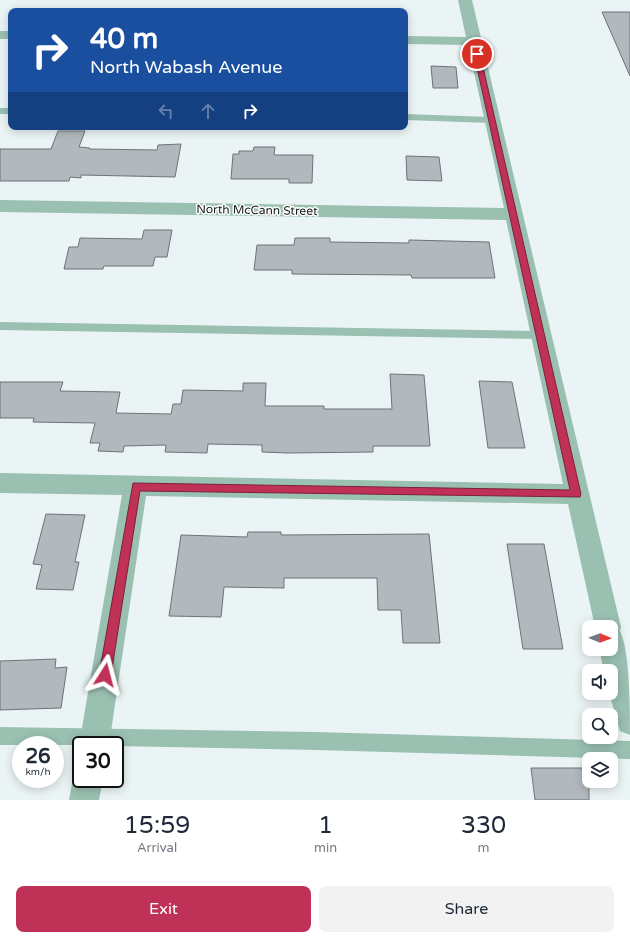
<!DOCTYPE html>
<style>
:root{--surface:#fff;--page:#f2f2f3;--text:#1f2937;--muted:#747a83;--accent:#c03157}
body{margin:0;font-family:"Varela Round",sans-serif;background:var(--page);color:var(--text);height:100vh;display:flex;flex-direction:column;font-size:15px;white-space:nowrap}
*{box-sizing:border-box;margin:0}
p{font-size:13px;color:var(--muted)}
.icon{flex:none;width:22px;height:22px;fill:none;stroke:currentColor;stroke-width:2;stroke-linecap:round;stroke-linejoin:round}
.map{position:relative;height:800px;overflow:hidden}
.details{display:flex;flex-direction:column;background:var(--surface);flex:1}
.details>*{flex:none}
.banner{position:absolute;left:8px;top:8px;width:400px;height:122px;border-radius:8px;box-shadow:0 2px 10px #0003;background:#1a4fa0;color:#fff;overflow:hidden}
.needle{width:26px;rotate:91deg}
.fabs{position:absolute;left:582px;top:620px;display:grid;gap:8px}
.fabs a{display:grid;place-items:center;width:36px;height:36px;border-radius:8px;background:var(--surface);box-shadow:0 2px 10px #0003;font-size:20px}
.speed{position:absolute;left:12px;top:736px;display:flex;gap:8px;font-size:20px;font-weight:700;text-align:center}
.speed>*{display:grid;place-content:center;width:52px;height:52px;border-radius:50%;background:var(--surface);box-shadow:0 2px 10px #0003;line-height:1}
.speed small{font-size:10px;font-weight:400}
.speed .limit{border:2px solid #111;border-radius:6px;background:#fff;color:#111}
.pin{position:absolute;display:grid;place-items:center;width:34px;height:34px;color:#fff;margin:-17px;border:2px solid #fff;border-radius:50%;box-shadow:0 1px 4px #0007}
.me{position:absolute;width:44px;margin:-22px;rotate:9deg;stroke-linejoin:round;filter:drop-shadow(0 0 3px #0008)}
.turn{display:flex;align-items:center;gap:14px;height:84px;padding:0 16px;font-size:18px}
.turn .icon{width:52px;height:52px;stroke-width:2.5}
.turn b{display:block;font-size:28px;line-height:34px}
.lanes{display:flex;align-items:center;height:38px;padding:0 16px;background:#0003;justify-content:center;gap:20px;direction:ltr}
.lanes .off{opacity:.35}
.eta{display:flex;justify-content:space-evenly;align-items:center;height:68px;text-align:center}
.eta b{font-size:24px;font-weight:600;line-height:28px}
.primary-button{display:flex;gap:8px;margin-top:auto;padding:8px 16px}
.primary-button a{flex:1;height:46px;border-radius:8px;background:var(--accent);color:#fff;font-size:16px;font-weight:600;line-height:46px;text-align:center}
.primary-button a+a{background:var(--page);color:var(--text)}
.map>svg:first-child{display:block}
.building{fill:#b2b8bd;stroke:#6d7377}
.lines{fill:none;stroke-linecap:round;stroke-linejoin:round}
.service{fill:#9ac0b1;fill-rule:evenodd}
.minor{fill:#9ac0b1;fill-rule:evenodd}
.route{fill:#c03157;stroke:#7d2039}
.labels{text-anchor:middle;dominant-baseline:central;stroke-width:3;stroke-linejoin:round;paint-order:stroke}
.street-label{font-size:12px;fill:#191c1c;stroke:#fff}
</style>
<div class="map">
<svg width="630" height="800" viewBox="0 0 630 800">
<rect width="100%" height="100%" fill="#ebf4f5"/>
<!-- building -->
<path class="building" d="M602 12H630V76Z
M431 66 456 67 458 88H433Z
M58 131H85L79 147 90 148 89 149 157 150 158 145 181 144 175 177 81 175V178L70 177 69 181H0V149H51Z
M254 147H275L274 155H313L312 183H289V179H231L233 154H239V151H253Z
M406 156 439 157 442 181 407 180Z
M144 230H172L167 257H155L153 266H104L103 269H64L69 247H78L80 238 142 239Z
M295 238H330V242L409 243V240L489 242 495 278H412L411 275 292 274V270H254L257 245H294Z
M390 374 424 375 430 446H373V452L288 453 262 452V445L208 444 207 453 165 452 166 445 124 446 123 452 98 451 100 443H90L95 423 33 422 34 418H0V382H63L60 391 120 392 116 413 171 414 173 404H181L183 390 243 391V383H266L265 406H324V409H392Z
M479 381 512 382 525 448H488Z
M46 514 85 515 75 562H79L73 590 36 589 42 565 33 564Z
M248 532H281V535L429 534 440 643H403L401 610H378L377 578H284V588L224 587 221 617 169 616 181 535 247 537Z
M507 544H544L563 649H523Z
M56 659 55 668 67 667 61 708 0 710V661Z
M531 768H582L583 773H589V800H535Z"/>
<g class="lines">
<!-- service -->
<path class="service" d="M0 108H11V114H0Z
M405 114 491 117 496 120 491 123 405 120Z
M0 322 541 331 545 332 547 335 545 338 541 339 0 330Z
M0 727 316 732 630 741V759L316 750 115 746V745H0Z"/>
<!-- minor -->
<path class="minor" d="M458 0H472L621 627 620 631C630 650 630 710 630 735L620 731 609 693H611V671H604L599 649H611V627H595L568 504 146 496 109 745H81V749L79 745 122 495 0 493V473L563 484 506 220 0 212V200L504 208 468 45 405 44V36L466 37Z
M0 31H11V39H0Z
M81 767V779H103L99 800H69L73 779 77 768Z"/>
</g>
<!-- route -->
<path class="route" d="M477 52 480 54 581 494 580 497 140 491 111 675 109 679 105 680 101 679 99 675 133 483 570 490 474 54Z"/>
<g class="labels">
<!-- street labels -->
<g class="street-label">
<text transform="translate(257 210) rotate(1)">North McCann Street</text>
</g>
</g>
</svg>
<div class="fabs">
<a><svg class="needle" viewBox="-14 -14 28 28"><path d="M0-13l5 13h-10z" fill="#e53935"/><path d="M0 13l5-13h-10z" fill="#747a83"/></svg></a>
<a><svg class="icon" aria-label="sound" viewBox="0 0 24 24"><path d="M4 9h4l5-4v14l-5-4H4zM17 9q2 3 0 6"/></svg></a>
<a><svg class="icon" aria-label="search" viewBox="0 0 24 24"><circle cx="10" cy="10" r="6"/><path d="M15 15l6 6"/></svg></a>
<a><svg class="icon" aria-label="layers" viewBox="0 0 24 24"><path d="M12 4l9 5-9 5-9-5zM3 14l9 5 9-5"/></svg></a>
</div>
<div class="speed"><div>26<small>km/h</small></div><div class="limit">30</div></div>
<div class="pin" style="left:477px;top:54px;background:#d93025"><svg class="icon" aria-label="arrive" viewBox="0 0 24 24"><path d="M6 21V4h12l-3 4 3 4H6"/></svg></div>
<svg class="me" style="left:105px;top:675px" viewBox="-20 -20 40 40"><path d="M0-17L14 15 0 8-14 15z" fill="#c03157" stroke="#fff" stroke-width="4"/></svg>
<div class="banner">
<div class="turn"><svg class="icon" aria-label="right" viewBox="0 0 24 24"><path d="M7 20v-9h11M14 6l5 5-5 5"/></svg><div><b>40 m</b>North Wabash Avenue</div></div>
<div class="lanes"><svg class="icon off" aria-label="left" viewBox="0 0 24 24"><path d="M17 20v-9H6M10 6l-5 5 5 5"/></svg><svg class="icon off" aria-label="ahead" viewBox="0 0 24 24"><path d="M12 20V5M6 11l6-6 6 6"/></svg><svg class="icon" aria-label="right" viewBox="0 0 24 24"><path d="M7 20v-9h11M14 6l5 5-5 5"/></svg></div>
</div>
</div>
<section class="details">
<div class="eta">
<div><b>15:59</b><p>Arrival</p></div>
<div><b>1</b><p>min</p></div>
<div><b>330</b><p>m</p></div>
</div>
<div class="primary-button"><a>Exit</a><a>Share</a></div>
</section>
